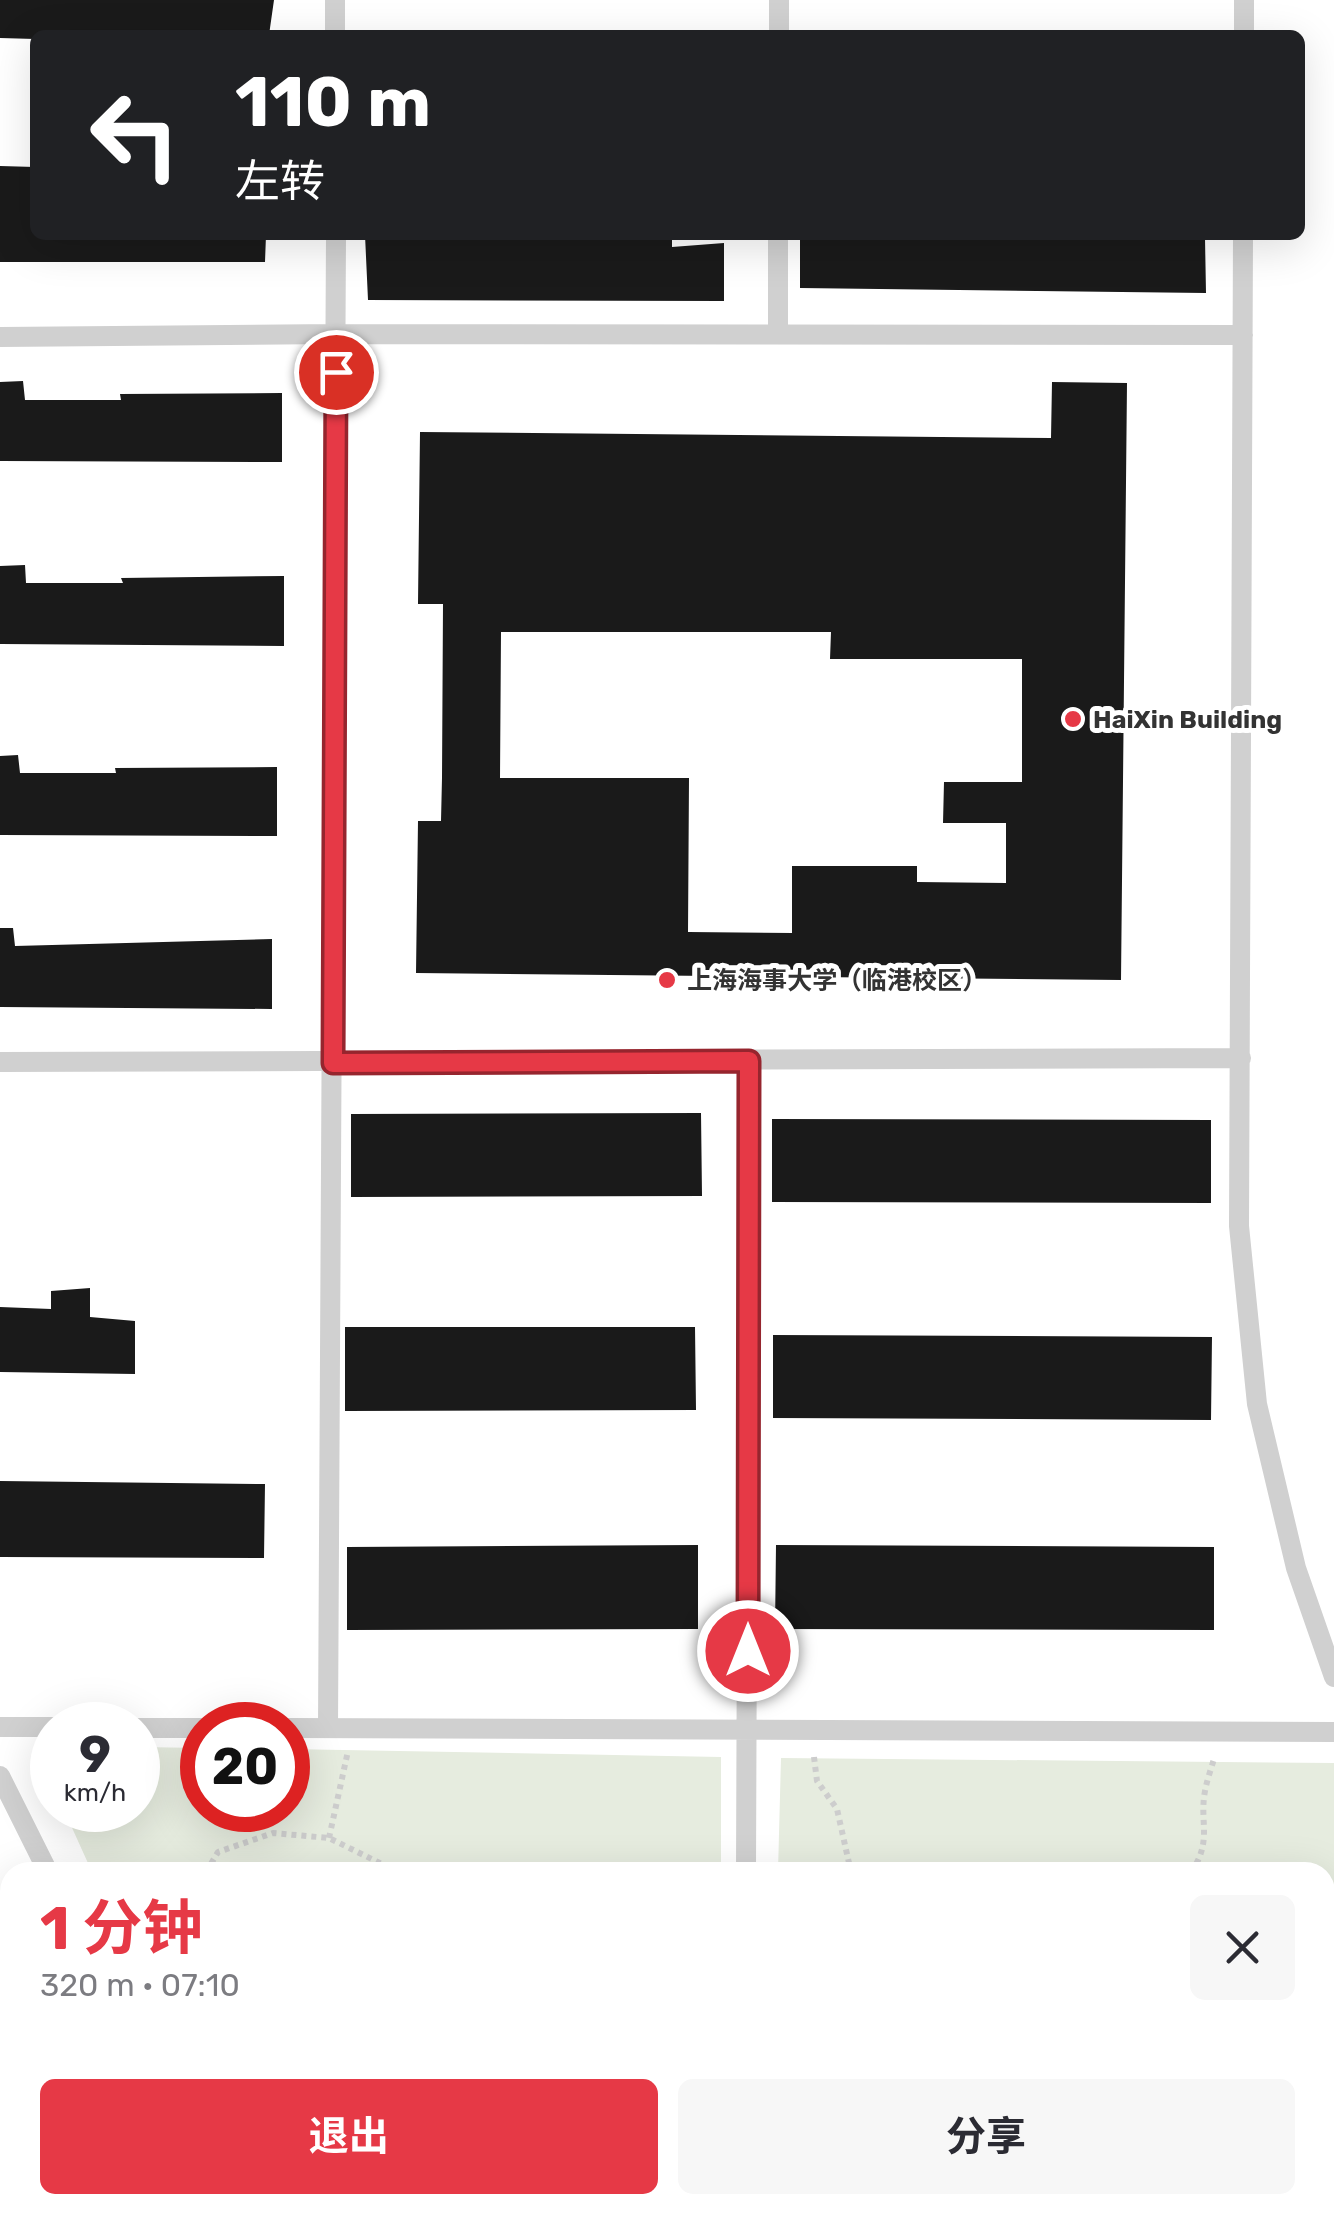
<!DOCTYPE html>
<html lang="zh">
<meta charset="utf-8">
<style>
:root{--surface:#fff;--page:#f7f7f7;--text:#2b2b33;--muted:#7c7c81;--accent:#e63946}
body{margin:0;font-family:Rubik,"Noto Sans SC",sans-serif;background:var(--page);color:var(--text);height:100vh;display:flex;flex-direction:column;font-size:38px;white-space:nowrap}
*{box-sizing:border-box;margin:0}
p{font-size:32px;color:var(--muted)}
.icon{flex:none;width:55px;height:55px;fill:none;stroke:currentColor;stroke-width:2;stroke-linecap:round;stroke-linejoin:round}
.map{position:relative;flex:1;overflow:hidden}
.drawer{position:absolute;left:0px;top:1862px;width:1335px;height:352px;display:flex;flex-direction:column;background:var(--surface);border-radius:30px 30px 0 0;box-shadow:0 10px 40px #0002}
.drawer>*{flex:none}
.hud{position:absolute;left:30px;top:30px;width:1275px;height:210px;border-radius:15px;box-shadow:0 10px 40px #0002;background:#202124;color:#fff;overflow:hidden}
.speed{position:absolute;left:30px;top:1702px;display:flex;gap:20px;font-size:50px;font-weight:700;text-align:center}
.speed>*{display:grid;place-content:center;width:130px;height:130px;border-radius:50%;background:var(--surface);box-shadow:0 10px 40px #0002;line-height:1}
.speed small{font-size:25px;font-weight:400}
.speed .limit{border:15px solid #d22;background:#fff;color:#111}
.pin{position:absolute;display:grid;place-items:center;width:85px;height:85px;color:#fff;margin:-42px;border:5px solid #fff;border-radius:50%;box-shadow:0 2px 10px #0007}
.me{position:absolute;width:110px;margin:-55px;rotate:0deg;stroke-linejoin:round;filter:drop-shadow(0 0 8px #0008)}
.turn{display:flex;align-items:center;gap:35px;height:210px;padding:0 40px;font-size:45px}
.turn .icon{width:130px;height:130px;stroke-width:2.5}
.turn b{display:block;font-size:70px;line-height:85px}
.round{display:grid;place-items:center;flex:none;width:105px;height:105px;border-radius:15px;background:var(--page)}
.headline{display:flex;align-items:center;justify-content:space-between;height:170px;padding:0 40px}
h1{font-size:60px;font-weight:700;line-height:75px;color:var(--accent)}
.primary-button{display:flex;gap:20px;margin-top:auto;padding:20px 40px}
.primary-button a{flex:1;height:115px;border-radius:15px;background:var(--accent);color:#fff;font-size:40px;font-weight:700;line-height:115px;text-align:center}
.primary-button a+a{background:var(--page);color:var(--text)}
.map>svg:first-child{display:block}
.green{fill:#e6ecdf}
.water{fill:#cfe2ee}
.building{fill:#1a1a1a;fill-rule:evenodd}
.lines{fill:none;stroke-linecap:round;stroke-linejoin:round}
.path{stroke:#cdcdcd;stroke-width:6;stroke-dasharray:5 5;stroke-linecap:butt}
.service{stroke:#d0d0d0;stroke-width:20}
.route-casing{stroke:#96252e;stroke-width:25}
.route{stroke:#e63946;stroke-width:18}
.poi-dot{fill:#e63946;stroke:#fff;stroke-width:4}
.labels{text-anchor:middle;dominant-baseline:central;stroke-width:10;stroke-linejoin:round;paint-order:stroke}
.poi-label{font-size:25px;font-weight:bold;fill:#333;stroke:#fff;text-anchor:start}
</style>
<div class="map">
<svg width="1334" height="2213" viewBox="0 0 1334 2213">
<rect width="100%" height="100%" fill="#fff"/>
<!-- green -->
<path class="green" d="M138 1747 202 1748V1810H288V1749L721 1757V1872H92L64 1810H138Z
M781 1758 1334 1763V2213H769V2205H1325V1872H778Z
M243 2205H719V2213H246Z"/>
<!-- water -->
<path class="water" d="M390 2205H543V2213H392Z"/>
<!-- building -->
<path class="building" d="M0 0H274L269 35H35V39L0 38Z
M0 166 35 167V235H266L265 262H0Z
M365 235H672V247L724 243V301L368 300Z
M1064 235 1205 238 1206 293 800 288V237L1064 238Z
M23 381 25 400H121L120 394 282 393V462L0 461V382Z
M1052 382 1127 383 1121 980 416 973 418 821H441L442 778 443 604H418L420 432 1051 438ZM501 632H831L830 659H1022V782H944L943 823H1006V883L917 882V866H792V933L688 932 689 778H500Z
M25 565 26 583H123L121 578 284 576V646L0 644V566Z
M18 755 20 773H116L115 768 277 767V836L0 835V756Z
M0 928H13L15 946 272 939V1009L0 1007Z
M701 1113 702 1196 351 1197V1114Z
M772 1119 1211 1120V1203L772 1202Z
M90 1288V1317L135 1321V1374L0 1372V1307L51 1309V1291Z
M345 1327H695L696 1410 345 1411Z
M773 1335 1212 1337 1211 1420 773 1418Z
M0 1481 265 1484 264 1558 0 1557Z
M698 1545V1629L347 1630V1547Z
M776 1545 1214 1547V1630L775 1629Z"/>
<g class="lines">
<!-- path -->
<path class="path" d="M814 1757 817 1781 837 1809 851 1872
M329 1838 348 1751
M206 1872 218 1852 273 1833 329 1838 398 1872
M1191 1872C1213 1841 1199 1822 1205 1791 1207 1780 1211 1769 1214 1759
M326 2205 328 2213
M600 2205V2213
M976 2213 978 2205"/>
<!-- service -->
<path class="service" d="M335 0V35
M779 35V0
M1244 35V0
M1243 235 1239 1226 1257 1404 1296 1568 1334 1677
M778 334V235
M0 337 336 334 1243 335
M0 1062 1241 1058
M0 1727H52
M138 1728H202
M288 1728 1334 1732
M328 1728 336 235
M0 1776 48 1872
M746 1872 749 1061
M202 2205 205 2213
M744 2205V2213"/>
</g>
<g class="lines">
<defs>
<path id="route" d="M336 372 333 1063 749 1061 748 1651"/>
</defs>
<!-- route casing -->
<use href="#route" class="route-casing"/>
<!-- route -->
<use href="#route" class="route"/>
</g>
<!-- markers -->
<g class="poi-dot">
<circle cx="1073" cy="719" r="10"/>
<circle cx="667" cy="980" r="10"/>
</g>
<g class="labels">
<!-- poi labels -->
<g class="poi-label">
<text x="1093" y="719">HaiXin Building</text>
<text x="687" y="980">上海海事大学（临港校区）</text>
</g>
</g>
</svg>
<div class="speed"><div>9<small>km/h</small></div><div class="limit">20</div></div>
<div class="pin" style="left:336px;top:372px;background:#d93025"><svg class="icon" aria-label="arrive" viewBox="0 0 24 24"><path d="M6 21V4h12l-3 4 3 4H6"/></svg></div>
<svg class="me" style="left:748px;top:1651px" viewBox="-20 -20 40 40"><circle r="17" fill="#e63946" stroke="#fff" stroke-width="3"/><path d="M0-11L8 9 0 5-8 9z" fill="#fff"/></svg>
<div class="hud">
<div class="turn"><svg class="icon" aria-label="left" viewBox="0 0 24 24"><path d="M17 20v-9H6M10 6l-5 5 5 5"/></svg><div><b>110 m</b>左转</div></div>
</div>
<section class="drawer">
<div class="headline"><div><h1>1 分钟</h1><p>320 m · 07:10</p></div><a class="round"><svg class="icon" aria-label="close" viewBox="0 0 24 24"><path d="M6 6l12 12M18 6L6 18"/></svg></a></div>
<div class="primary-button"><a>退出</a><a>分享</a></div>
</section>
</div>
